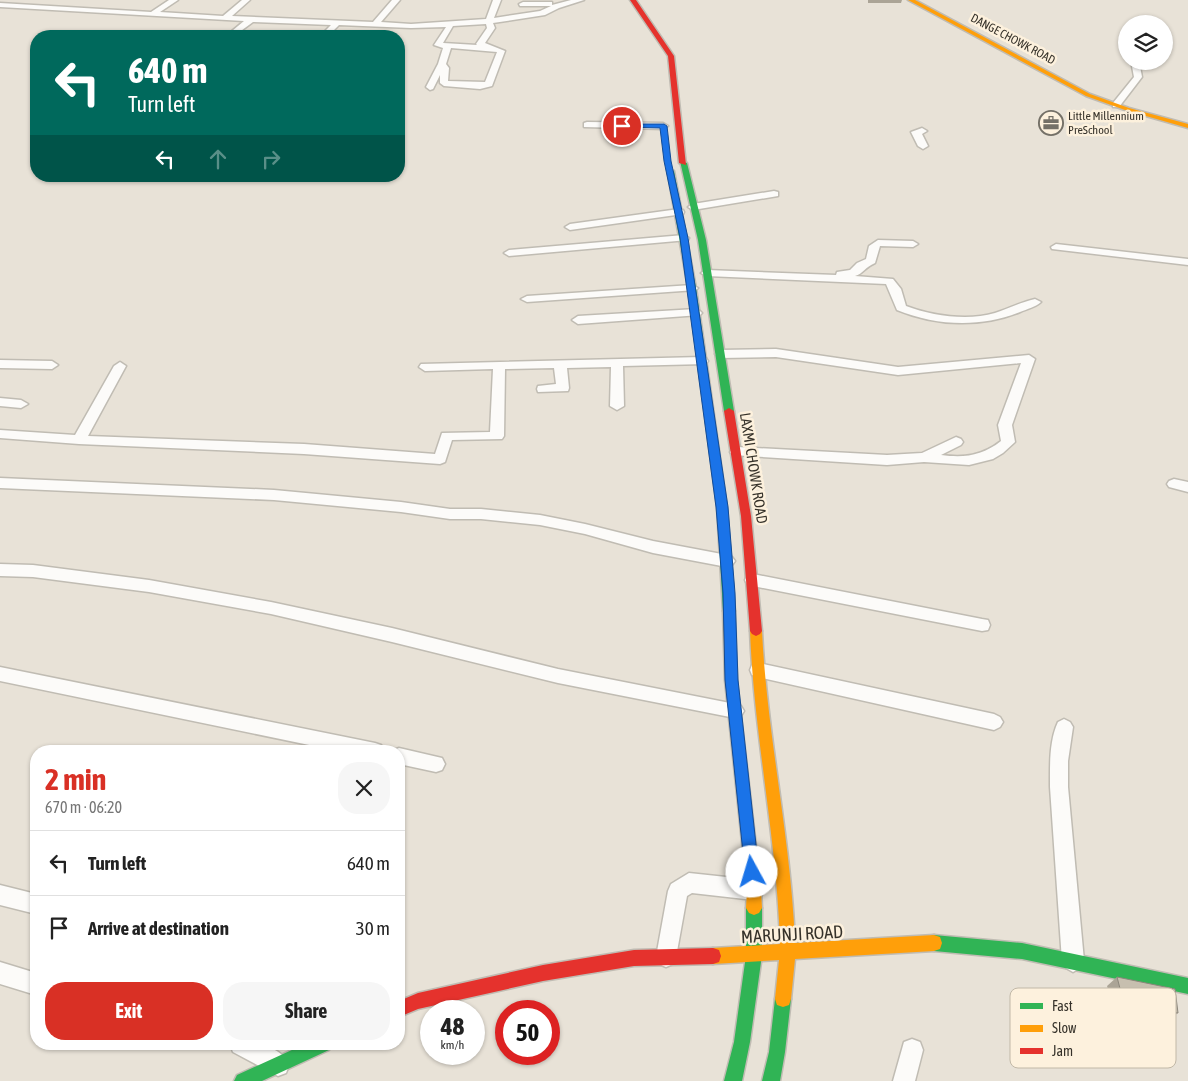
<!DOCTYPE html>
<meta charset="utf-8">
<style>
:root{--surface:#fff;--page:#f6f6f6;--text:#222;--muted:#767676;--line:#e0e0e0;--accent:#d93025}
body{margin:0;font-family:"Asap Condensed",sans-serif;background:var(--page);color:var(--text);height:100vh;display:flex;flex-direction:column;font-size:19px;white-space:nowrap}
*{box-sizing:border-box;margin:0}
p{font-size:16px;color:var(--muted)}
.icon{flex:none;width:28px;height:28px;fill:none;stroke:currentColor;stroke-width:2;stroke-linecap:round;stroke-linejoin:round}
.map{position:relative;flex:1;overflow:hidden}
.sheet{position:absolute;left:30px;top:745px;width:375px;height:305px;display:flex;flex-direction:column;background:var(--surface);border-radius:20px;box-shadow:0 1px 4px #0004}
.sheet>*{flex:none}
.hud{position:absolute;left:30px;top:30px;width:375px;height:152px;border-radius:20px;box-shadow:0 1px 4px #0004;background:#00695c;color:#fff;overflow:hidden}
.controls{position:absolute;left:1118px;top:15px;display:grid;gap:10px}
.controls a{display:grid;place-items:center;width:55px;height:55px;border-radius:50%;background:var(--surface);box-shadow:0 1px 4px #0004;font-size:25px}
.speed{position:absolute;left:420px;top:1000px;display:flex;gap:10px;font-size:25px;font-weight:700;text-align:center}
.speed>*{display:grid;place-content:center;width:65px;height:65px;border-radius:50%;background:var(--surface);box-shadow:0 1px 4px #0004;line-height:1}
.speed small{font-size:12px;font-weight:400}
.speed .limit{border:8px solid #d22;background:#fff;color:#111}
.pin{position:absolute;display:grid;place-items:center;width:42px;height:42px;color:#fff;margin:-21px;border:2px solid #fff;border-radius:50%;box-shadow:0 1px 5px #0007}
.me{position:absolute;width:55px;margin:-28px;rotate:354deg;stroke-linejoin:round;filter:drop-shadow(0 0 4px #0008)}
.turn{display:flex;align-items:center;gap:18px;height:105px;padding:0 15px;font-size:22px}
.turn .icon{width:65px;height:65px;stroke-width:2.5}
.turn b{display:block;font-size:35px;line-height:42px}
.lanes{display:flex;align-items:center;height:48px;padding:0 15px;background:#0003;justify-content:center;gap:25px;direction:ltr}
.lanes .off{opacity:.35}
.round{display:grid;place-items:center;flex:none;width:52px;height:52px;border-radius:20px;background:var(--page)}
.headline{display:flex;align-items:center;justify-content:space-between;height:85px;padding:0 15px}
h1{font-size:30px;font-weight:700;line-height:38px;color:var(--accent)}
.primary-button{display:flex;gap:10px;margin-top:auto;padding:10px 15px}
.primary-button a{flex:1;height:58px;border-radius:20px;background:var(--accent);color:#fff;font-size:20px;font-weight:700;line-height:58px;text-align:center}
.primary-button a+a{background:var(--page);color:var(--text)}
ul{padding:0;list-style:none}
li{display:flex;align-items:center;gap:15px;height:65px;padding:0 15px;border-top:1px solid var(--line)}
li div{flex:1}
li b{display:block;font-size:19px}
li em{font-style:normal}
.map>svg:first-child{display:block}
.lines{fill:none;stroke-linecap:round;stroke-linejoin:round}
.street-casing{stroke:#c0bcb3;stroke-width:3}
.fast-casing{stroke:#c0bcb3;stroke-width:3}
.slow-casing{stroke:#c0bcb3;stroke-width:3}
.jam-casing{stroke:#c0bcb3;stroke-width:3}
.street{fill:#fcfbf9;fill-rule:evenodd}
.fast{fill:#30b455;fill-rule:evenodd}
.slow{fill:#ff9f0a;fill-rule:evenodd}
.jam{fill:#e5322d;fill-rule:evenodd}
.wall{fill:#aba496}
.building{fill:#c7bfaf;stroke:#8b867a}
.route{fill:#1a73e8;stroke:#114b97}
.labels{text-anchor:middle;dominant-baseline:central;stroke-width:5;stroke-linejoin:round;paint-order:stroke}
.far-street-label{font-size:12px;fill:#36322a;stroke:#fdf1dd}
.far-poi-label{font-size:12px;fill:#36322a;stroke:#fdf1dd;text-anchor:start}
.street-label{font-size:15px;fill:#36322a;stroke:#fdf1dd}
.near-street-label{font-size:18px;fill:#36322a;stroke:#fdf1dd}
.key{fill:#fdf1dd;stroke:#c1b8a7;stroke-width:1}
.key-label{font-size:14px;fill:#36322a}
</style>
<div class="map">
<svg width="1188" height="1081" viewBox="0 0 1188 1081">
<rect width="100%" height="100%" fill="#e8e2d7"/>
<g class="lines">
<defs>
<path id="street" d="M169 0H178L160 12 223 16 242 0H250L232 16 373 22 392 0H400L381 22 411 24 486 19 493 0H501L494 18 540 11 551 6H520L519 4 523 2H552V5L571 0H584L559 8 545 15 493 23 495 28 485 43 505 51 492 86 480 89 444 86 440 83V75L433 89 430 90 426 87 438 64 443 48 434 45 446 27 411 28 339 25 328 36H320L331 25 253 22 234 36H226L244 21 0 7V3L151 12ZM486 24 487 28 476 44 477 45 443 43 453 26ZM451 48 497 52 485 82 448 81 449 68 446 64Z
M1131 61H1139L1142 77 1119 107H1113V103L1134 77Z
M587 122 663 123 668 126 663 129 584 127V123Z
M922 128 927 131 922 134 928 146 923 149 918 146 911 132Z
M774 191 778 192V196L693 210 688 207 693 204Z
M679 209 683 210 684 212 683 214 570 230 565 227 570 224Z
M684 235 689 238 688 240 509 256 504 253 509 250Z
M878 240 913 241 918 244 913 247 880 246 875 263C865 267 863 274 855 276L893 279 901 289 906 306C932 316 968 321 995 313 1008 309 1021 302 1035 299L1041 302C1036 307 1027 309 1020 312 981 328 936 326 897 310L886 284 707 276 701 273 707 270 836 275 837 272 850 270 857 263 866 259 869 246Z
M1056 244 1188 259V265L1052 249 1051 247Z
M692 285 698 288 696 290 527 302 521 299 527 296Z
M696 309 700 311 702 313 700 315 578 324 572 320 578 316Z
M776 349 898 367 1029 355 1035 359 1012 425 1015 442 1003 453 993 459 969 465 924 462 887 465 732 455 730 452 732 449 737 447 887 455 922 453 956 437 961 439 963 442 961 445 941 455C964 458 982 456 1001 441L998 425 1021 363 898 375 776 357 721 358 715 354 721 350Z
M702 357 706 358 708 361 706 364 623 366 624 406 617 410 610 406 611 367 567 368 569 388 568 391 538 392 537 389 538 386 556 384 554 368 505 369 504 436 502 439 452 440 445 462 440 464 304 454 79 444 0 438V430L75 435 114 366 120 362 126 366 88 436 304 444 435 454 442 433 490 432 493 369 425 371 419 367 421 364Z
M0 360 52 361 58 365 52 369 0 368Z
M0 398 21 400 28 404 21 408 0 406Z
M0 478 274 490 401 502 450 509H481L540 515 585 524 653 541 727 555 732 557 735 561 732 565 727 567 653 553 585 534 540 525 481 519H450L401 512 274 500 0 488Z
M1174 479 1188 482V492L1169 487 1167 484 1169 481Z
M0 564 33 565 149 580 271 602 392 628 558 669 735 704 741 706 744 711 741 716 735 718 558 683 392 642 271 614 149 592 33 577 0 576Z
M753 574 982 619 988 620 990 625 988 630 982 631 753 586 747 584 745 580 747 576Z
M758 663 994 714 1000 717 1003 722 1000 727 994 730 758 677 752 675 750 670 752 665Z
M0 667 375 743 381 745 384 751H338L0 681Z
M1064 719 1070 722 1073 727 1068 761V787L1084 961 1080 968 1073 972 1066 968 1062 961 1050 787C1050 766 1049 741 1058 722Z
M399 748 442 758 445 764 442 770 436 772 399 764V751H392Z
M689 873 754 880 761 883 764 890 761 897 754 900 692 893 687 896 676 957 673 964 666 967 659 964 656 957 668 891 671 884Z
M0 885 36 894V914L0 905Z
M0 962 36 973V995L0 984Z
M912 1039 920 1042 923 1050 915 1081H893L904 1042Z
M230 1044C250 1043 280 1043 289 1065L286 1073 278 1076 233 1052Z"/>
<path id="fast" d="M680 161 687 163 706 240 734 411 729 414 724 411 698 240Z
M667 169 674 171 696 288 727 507 735 611 733 614H725L723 611 717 507 688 288Z
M754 901 759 903 762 908V955L750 1042 742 1081H724L734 1042 746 955V908L749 903Z
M934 935 1022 943 1188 978V994L1022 959 934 951 928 949 926 943 928 937Z
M783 991 789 993 791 999 785 1052 780 1081H762L769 1052 775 999 777 993Z
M305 1044H331L329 1050 262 1081H234L237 1075Z"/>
<path id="slow" d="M908 0H915L1090 94 1129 108 1188 124V128L1125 110 1086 96Z
M729 606 733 608 735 611 737 680 761 890 762 908 759 913 754 915 749 913 746 908 747 890 725 680 723 611 725 608Z
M756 626 760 628 762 631C767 736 791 839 795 943L934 935 940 937 942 943 940 949 934 951 795 959 791 999 789 1005 783 1007 777 1005 775 999 779 960 713 964 707 962 705 956 707 950 713 948 780 944C777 839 754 736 750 631L752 628Z"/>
<path id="jam" d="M630 0H636L674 56 686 165 679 163 668 56Z
M729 408 734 411 751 516 762 631 760 634 756 636 752 634 750 631 741 516 724 411Z
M713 948 719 950 721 956 719 962 713 964 634 966 543 981 418 1009 399 1017V1001L418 993 543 965 634 950Z"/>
</defs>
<!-- street casing -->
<use href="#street" class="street-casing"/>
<!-- fast casing -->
<use href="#fast" class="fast-casing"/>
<!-- slow casing -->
<use href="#slow" class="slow-casing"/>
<!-- jam casing -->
<use href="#jam" class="jam-casing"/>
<!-- street -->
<use href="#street" class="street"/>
<!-- fast -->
<use href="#fast" class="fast"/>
<!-- slow -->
<use href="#slow" class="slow"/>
<!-- jam -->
<use href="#jam" class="jam"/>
</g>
<!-- wall -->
<path class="wall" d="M868 0H902L901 3H868Z
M1117 977 1178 1013 1167 1021 1114 1008 1107 986Z"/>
<!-- building -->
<path class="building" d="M1117 977 1175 989 1178 1013 1123 1000Z"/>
<!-- route -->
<path class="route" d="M622 124H664L667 126 671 161 688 238 728 507 735 593 738 680 759 872 757 877 752 879 747 877 745 872 725 680 723 593 716 507 680 238 664 161 660 128 620 127V124Z"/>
<!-- icons -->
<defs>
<symbol id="office-ring" viewBox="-11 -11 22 22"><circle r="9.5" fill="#fdf1dd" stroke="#747067" stroke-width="1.5"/><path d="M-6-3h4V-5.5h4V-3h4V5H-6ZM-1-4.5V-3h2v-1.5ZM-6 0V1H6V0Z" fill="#747067"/></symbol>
</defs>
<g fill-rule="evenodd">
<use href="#office-ring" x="1037" y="109" width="28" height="28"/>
</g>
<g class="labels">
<!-- far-street labels -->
<g class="far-street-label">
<text transform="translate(1013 39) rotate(28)">DANGE CHOWK ROAD</text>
</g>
<!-- far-poi labels -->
<g class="far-poi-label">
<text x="1068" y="116">Little Millennium<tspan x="1068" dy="14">PreSchool</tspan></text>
</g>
<!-- street labels -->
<g class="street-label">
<text transform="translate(754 468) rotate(81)">LAXMI CHOWK ROAD</text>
</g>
<!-- near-street labels -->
<g class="near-street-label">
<text transform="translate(792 934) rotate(-3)">MARUNJI ROAD</text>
</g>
</g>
<!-- legend -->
<rect x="1010" y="988" width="166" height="80" rx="8" class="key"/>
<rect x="1020" y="1003" width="23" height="6" fill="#30b455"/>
<rect x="1020" y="1025" width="23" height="7" fill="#ff9f0a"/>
<rect x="1020" y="1048" width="23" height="6" fill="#e5322d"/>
<g class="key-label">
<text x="1052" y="1011">Fast</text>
<text x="1052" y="1033">Slow</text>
<text x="1052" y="1056">Jam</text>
</g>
</svg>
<div class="controls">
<a><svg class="icon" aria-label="layers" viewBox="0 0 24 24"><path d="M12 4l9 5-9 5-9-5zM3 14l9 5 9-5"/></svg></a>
</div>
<div class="speed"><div>48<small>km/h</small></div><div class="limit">50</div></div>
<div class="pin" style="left:622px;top:126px;background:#d93025"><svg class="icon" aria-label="arrive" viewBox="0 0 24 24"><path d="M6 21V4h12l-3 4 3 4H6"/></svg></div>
<svg class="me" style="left:752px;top:872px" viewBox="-20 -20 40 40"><circle r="19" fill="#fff"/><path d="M0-13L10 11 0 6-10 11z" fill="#1a73e8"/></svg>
<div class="hud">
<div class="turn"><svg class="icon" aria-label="left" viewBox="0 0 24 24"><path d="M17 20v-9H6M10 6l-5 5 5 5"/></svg><div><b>640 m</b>Turn left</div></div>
<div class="lanes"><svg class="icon" aria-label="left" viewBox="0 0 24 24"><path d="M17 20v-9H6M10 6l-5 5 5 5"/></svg><svg class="icon off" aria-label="ahead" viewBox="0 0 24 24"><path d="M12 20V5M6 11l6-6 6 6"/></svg><svg class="icon off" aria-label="right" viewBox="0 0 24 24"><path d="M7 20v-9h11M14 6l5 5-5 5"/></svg></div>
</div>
<section class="sheet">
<div class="headline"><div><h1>2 min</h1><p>670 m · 06:20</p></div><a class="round"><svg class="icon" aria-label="close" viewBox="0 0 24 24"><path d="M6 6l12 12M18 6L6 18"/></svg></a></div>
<ul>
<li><svg class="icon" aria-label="left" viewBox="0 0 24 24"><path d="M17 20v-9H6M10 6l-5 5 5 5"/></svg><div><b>Turn left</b></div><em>640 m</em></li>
<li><svg class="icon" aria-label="arrive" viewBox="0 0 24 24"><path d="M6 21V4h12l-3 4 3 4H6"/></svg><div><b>Arrive at destination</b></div><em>30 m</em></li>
</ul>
<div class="primary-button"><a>Exit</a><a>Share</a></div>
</section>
</div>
